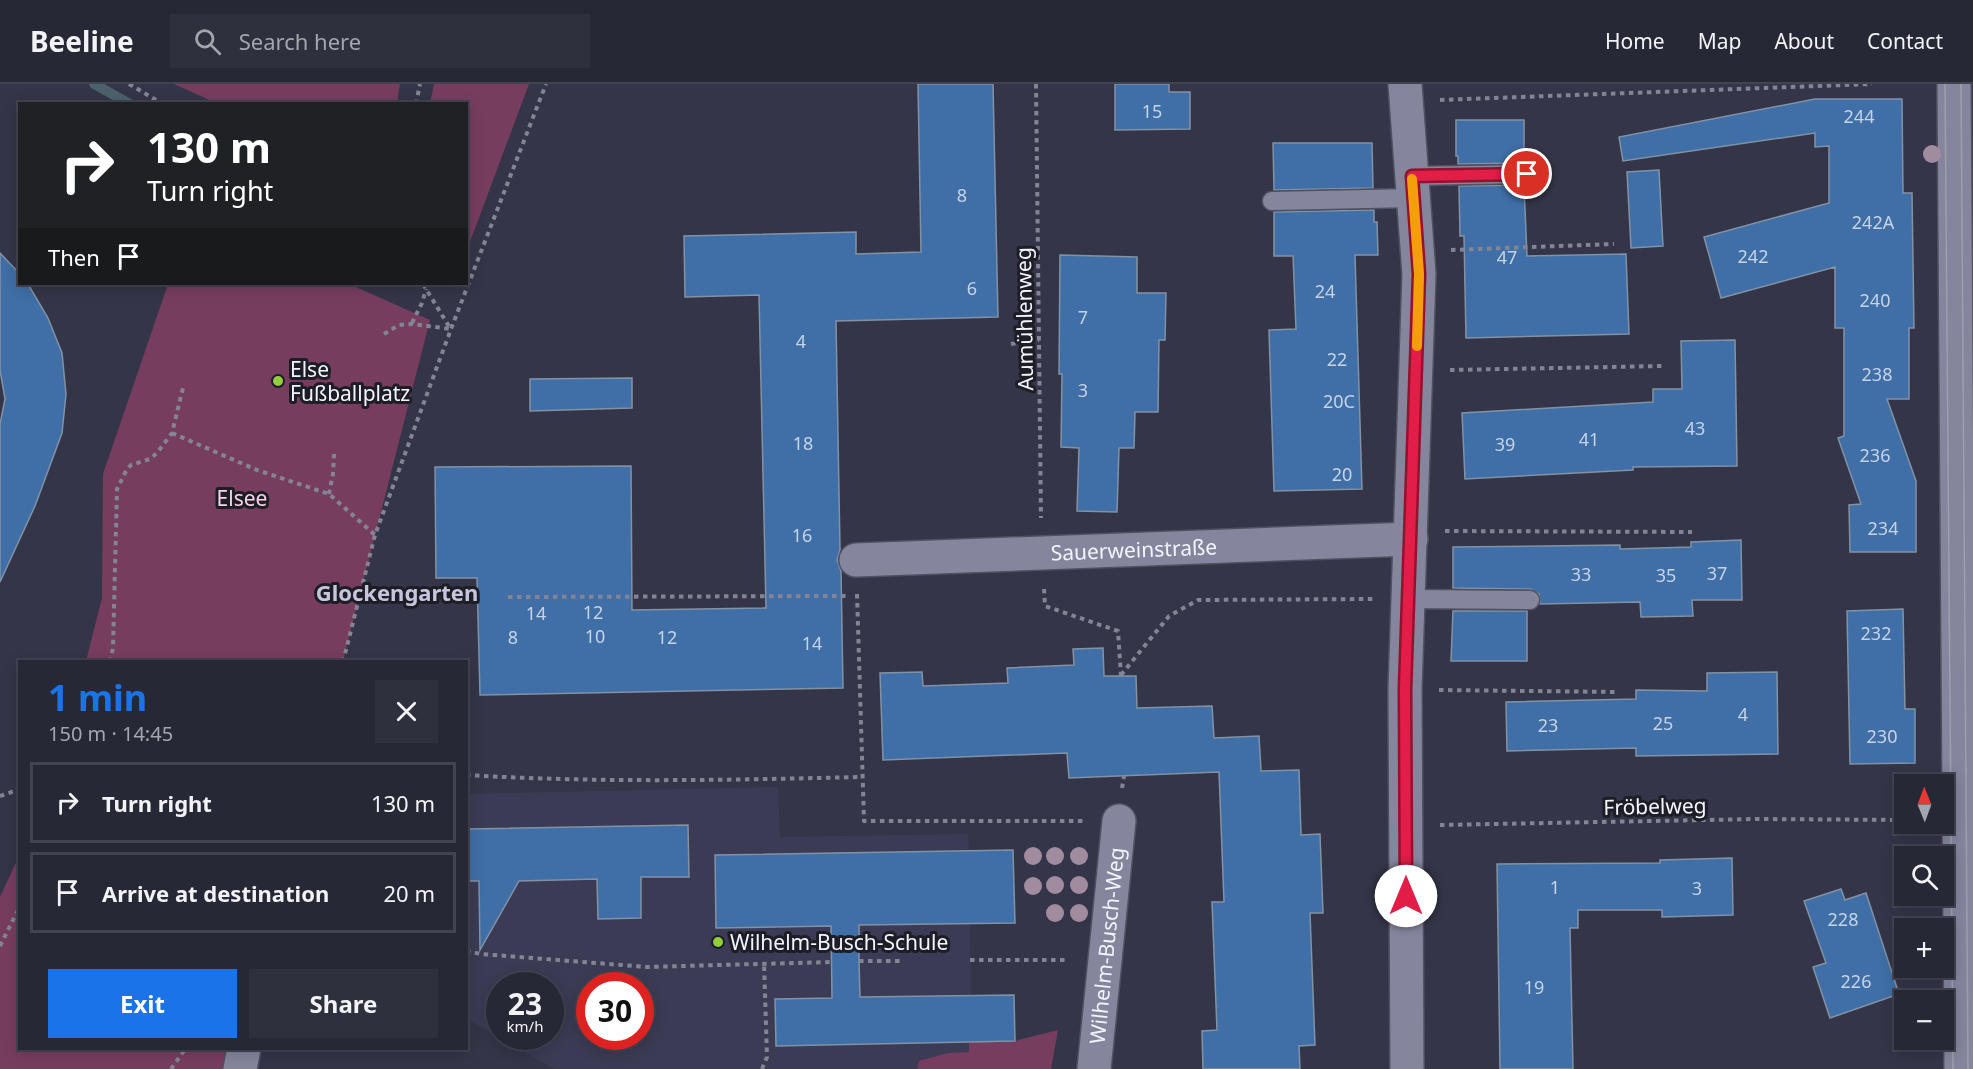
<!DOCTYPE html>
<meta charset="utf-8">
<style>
:root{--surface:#272836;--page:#2f303e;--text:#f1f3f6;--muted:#a4a6ad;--line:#434451;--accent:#1a73e8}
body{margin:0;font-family:"Noto Sans",sans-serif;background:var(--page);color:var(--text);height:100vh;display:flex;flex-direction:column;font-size:22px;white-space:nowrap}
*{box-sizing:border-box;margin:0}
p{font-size:20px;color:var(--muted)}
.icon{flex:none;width:33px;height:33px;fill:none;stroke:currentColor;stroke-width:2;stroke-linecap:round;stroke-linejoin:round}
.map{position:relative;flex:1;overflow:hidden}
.panel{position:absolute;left:18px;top:576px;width:450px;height:390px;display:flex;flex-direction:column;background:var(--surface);border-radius:0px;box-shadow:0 3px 15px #0003,0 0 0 2px var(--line)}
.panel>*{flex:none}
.banner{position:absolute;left:18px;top:18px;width:450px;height:183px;border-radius:0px;box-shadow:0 3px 15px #0003,0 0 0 2px var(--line);background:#202124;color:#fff;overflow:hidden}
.needle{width:39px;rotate:359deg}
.buttons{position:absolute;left:1894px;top:690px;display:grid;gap:12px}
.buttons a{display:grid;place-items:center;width:60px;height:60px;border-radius:0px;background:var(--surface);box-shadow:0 3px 15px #0003,0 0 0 2px var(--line);font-size:30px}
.speed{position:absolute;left:486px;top:888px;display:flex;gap:12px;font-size:30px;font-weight:700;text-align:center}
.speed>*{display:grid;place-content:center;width:78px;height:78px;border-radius:50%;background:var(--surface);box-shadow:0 3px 15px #0003,0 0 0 2px var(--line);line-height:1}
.speed small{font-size:15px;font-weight:400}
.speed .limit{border:9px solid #d22;background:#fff;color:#111}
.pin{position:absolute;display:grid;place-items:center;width:51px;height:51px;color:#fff;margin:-26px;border:3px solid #fff;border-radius:50%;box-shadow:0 2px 6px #0007}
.me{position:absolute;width:66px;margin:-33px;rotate:0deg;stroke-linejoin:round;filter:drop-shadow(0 0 4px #0008)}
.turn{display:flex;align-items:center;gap:21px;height:126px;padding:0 30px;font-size:27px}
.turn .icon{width:78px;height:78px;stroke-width:2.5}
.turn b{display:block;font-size:42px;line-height:51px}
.then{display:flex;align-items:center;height:57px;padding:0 30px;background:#0003;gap:12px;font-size:22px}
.round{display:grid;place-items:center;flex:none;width:63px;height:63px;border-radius:0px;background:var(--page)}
.summary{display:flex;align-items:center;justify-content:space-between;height:102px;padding:0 30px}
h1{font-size:36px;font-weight:700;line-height:45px;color:var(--accent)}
.action{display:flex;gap:12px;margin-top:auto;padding:12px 30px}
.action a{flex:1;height:69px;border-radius:0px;background:var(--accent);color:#fff;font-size:24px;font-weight:700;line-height:69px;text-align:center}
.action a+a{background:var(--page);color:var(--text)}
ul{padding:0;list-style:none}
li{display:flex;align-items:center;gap:18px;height:81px;margin:0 12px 9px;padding:0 18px;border:3px solid var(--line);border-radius:0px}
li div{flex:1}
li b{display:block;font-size:22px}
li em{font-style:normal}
header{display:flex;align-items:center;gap:36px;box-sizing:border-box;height:84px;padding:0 30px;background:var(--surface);border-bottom:2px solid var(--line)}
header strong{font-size:28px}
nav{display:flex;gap:33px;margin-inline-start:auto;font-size:21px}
.search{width:420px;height:54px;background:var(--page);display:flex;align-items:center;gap:15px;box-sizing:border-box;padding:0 21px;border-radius:0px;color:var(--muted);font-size:22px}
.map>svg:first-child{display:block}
.built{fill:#3b3b55;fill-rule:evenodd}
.green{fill:#773d5f}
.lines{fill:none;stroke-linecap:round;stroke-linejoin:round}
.stream{stroke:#4b626c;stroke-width:10}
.building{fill:#3f6fa6;stroke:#8292a5;stroke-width:1.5}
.service-casing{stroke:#505060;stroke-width:21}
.minor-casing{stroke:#505060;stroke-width:36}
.tertiary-casing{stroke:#505060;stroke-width:36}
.path{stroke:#848594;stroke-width:4;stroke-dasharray:4.5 4.5;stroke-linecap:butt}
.service{stroke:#85869d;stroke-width:18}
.minor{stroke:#85869d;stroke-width:33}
.tertiary{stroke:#85869d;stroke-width:33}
.tram{stroke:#9e9fad;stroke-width:1.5}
.tree{fill:#a18b9f}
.route-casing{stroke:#92132f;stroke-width:15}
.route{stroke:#e11d48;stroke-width:10}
.slow{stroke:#f59e0b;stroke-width:10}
.poi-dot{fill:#92cd3e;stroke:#1d1d26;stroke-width:2}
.labels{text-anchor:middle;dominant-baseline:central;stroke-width:6;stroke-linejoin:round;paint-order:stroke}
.number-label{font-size:18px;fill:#c6d3e8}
.street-label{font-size:21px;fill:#f3f4fe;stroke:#1d1d26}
.poi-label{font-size:21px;fill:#f3f4fe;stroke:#1d1d26;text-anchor:start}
.park-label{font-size:21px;fill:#fad2e7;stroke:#1d1d26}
.neighbourhood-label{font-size:22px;font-weight:bold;fill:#c5c6de;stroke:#1d1d26}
</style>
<header>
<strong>Beeline</strong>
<div class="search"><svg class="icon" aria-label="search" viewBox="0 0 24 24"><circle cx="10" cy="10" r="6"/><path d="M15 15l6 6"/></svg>Search here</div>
<nav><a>Home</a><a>Map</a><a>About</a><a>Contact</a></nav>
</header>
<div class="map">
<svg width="1973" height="985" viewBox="0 0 1973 985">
<rect width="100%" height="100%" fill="#343548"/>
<!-- built -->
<path class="built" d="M778 703 780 753 968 750 969 766H1013L1015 839H970L971 911H1014L1015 957 1058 946 1051 985H554L467 935 466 710ZM500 902H550V952H500ZM590 902H640V952H590Z"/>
<!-- green -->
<path class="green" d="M174 0H400L397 19H216Z
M434 0H529L467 166 466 20 430 19Z
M168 200H349L430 236 343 577H86L102 514 103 390Z
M19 772 20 964 250 965 245 985H0V813Z
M1058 946 1051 985H917L919 977 948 969 969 968V958L1015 957Z"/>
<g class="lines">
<!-- stream -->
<path class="stream" d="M94 0 130 20"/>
</g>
<!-- building -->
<path class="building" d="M918 0H993L998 233 836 237 840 466 837 476 841 487 843 604 480 611 477 494H436L435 383 631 382 632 526 766 524 759 211 685 213 684 152 856 148V170L921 168Z
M1115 0H1169V8H1190V45L1115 46Z
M1815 15H1902L1903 109H1912L1914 244H1909V315H1887L1916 397V468H1850L1849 421 1861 420 1838 354 1844 352V244H1835V183L1721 214 1704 153 1829 119V62L1815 63V49L1623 77 1619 53Z
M1456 36H1524V79L1458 80V72H1456Z
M1273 59H1372L1373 104 1274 106Z
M1659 86 1663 162 1631 164 1627 88Z
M1524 101 1527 172 1626 170 1629 250 1466 254 1464 152H1460L1459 102Z
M1374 126V138H1377L1378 171H1355L1362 405 1274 407 1269 246 1296 245 1293 172H1274V128Z
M0 169 20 190V200H28L48 234 62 269 66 310 62 349 35 422 0 498V340L5 315 0 286Z
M1060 171 1137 173V209H1166L1165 256H1159L1158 328H1135L1134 364H1119L1117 428 1077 427 1079 364 1061 363 1062 290H1059Z
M1735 256 1737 382 1633 383V386L1465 395 1462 329 1653 318V305H1682L1681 257Z
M632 294V324L530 327V295Z
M1741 456 1742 516H1692L1693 532 1641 533 1640 518 1540 520 1539 510 1530 505 1453 504V463L1620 461V465L1691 463V458Z
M1903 525 1905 625H1915V679L1850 680 1847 527Z
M1453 527H1527V577H1451Z
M1103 564 1104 592H1136L1137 624 1212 622 1214 654 1259 652 1261 687 1299 686 1301 751 1320 750 1323 829H1310L1315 961 1299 962 1300 985H1203L1202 947 1217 946 1212 818H1224L1219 688 1069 694 1067 669 883 676 880 589 922 588 923 602 1008 599 1007 584 1074 581 1073 565Z
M1777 588 1778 670 1636 672V664L1507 667 1506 618 1636 615V606L1707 607V589Z
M688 741 689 793H641V834L598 835 597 795 519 797 480 866 479 797H466V745Z
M1013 766 1015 839 859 841V877L860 913 1014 911 1015 957 776 962 775 915 832 914 831 842 716 844 715 771Z
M1732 774 1733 831 1662 833V826H1578V844H1570L1573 985H1500L1497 780 1660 779V776Z
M1841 805 1845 816 1866 809 1899 910 1830 934 1813 883 1826 879 1804 817Z"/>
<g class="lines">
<defs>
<path id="service" d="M1412 92 1527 90
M1272 117 1414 114
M1409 515 1530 516"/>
<g id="minor">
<path d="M1405 0 1419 190 1405 605 1407 985"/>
<path id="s1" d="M856 476 1411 455"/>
<path d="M240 985 244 964"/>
<path id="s2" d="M1094 985 1119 737"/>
</g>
<path id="tertiary" d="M1954 0 1961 985"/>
</defs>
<!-- service casing -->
<use href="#service" class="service-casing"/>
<!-- minor casing -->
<use href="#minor" class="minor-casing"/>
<!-- tertiary casing -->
<use href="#tertiary" class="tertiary-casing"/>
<!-- path -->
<path class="path" d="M129 0 163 20
M1036 0 1041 434
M1440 16 1872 0
M416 20 420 0
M1451 166 1614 160
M423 200 450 244
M412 239 422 219 426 205
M384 250 399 241 412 240 451 245
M1011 260 1039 256
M1450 286 1663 282
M172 349 257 386 329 410 375 451
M329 410 333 390 334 370
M1445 447 1692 448
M1044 505 1045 522 1118 547 1121 592
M857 510 864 737H1085
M508 513 846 512
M110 578 113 564 117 405 127 385 131 381 150 375 157 369 172 349 183 304
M343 578 375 451 451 245 546 0
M1121 591 1169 532 1198 516 1373 515
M1439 606 1619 608
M466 691C598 699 731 696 862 693
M1122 704 1124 692
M0 712 20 705
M1440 741 1757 735 1905 736
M0 862 20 822
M466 867 481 870 647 883 832 878
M970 876H1069
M859 877H900
M171 985 186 964
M762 985 767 973 764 879"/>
<!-- service -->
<use href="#service" class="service"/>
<!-- minor -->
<use href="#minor" class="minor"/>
<!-- tertiary -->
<use href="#tertiary" class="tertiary"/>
<!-- tram -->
<path class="tram" d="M1945 0 1953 985
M1961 0 1968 985"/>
</g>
<!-- trees -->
<g class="tree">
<circle cx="1932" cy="70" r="9"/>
<circle cx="1033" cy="772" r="9"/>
<circle cx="1055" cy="772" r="9"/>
<circle cx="1079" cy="772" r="9"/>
<circle cx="1055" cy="801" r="9"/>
<circle cx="1079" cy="801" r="9"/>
<circle cx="1033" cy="802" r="9"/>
<circle cx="1055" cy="829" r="9"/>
<circle cx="1079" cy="829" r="9"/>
</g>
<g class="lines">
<defs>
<path id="route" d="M1406 812 1405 605 1419 190 1412 92 1527 90"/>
</defs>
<!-- route casing -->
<use href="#route" class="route-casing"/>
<!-- route -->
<use href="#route" class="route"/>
<!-- slow -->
<path class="slow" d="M1412 95 1419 190 1417 262"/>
</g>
<!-- markers -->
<g class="poi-dot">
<circle cx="278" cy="297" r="6"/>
<circle cx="718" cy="858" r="6"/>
</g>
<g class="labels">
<!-- number labels -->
<g class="number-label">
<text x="1152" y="27">15</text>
<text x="1859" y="32">244</text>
<text x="962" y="111">8</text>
<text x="1873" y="138">242A</text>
<text x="1753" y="172">242</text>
<text x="1507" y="173">47</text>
<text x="972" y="204">6</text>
<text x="1325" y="207">24</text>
<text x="1875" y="216">240</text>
<text x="1083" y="233">7</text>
<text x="801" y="257">4</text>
<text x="1337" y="275">22</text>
<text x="1877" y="290">238</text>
<text x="1083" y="306">3</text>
<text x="1339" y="317">20C</text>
<text x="1695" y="344">43</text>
<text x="1589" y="355">41</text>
<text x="803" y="359">18</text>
<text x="1505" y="360">39</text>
<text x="1875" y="371">236</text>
<text x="1342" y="390">20</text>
<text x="1883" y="444">234</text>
<text x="802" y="451">16</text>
<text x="1717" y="489">37</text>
<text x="1581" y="490">33</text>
<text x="1666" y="491">35</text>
<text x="593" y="528">12</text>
<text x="536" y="529">14</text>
<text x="1876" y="549">232</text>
<text x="595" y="552">10</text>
<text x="513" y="553">8</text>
<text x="667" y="553">12</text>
<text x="812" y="559">14</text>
<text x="1743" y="630">4</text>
<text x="1663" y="639">25</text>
<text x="1548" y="641">23</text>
<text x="1882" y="652">230</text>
<text x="1555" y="803">1</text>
<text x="1697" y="804">3</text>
<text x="1843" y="835">228</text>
<text x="1856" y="897">226</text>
<text x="1534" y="903">19</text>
</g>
<!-- street labels -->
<g class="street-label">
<text transform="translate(1024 235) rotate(-91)">Aumühlenweg</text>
<text stroke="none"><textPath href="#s1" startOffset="278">Sauerweinstraße</textPath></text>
<text transform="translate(1655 722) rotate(-1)">Fröbelweg</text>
<text stroke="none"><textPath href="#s2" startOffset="124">Wilhelm-Busch-Weg</textPath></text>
</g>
<!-- poi labels -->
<g class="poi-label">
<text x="290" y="285">Else<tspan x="290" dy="24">Fußballplatz</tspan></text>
<text x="730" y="858">Wilhelm-Busch-Schule</text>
</g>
<!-- park labels -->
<g class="park-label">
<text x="242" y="414">Elsee</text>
</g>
<!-- neighbourhood labels -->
<g class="neighbourhood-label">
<text x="397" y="508">Glockengarten</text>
</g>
</g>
</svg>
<div class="buttons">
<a><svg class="needle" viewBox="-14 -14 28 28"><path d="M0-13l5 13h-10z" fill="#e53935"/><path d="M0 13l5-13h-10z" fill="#a4a6ad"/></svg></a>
<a><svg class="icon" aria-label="search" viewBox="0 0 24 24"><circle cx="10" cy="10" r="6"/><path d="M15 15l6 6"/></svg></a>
<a>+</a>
<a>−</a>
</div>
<div class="speed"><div>23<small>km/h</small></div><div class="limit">30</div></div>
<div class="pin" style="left:1527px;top:90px;background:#d93025"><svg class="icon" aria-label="arrive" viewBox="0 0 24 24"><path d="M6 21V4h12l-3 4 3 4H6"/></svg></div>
<svg class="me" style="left:1406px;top:812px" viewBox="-20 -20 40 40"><circle r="19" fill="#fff"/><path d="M0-13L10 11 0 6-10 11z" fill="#e11d48"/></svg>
<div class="banner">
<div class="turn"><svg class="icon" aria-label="right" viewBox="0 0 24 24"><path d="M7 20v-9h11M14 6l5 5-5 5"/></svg><div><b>130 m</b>Turn right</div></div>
<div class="then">Then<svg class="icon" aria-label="arrive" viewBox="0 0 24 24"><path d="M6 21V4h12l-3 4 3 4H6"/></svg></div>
</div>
<section class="panel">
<div class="summary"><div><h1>1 min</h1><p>150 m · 14:45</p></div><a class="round"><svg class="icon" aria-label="close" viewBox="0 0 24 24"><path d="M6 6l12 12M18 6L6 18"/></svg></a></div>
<ul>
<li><svg class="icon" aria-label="right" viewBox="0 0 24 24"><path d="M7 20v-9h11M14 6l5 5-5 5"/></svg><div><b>Turn right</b></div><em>130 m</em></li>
<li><svg class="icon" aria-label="arrive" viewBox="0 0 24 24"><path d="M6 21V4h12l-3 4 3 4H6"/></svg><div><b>Arrive at destination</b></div><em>20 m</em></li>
</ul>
<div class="action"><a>Exit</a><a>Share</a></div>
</section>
</div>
